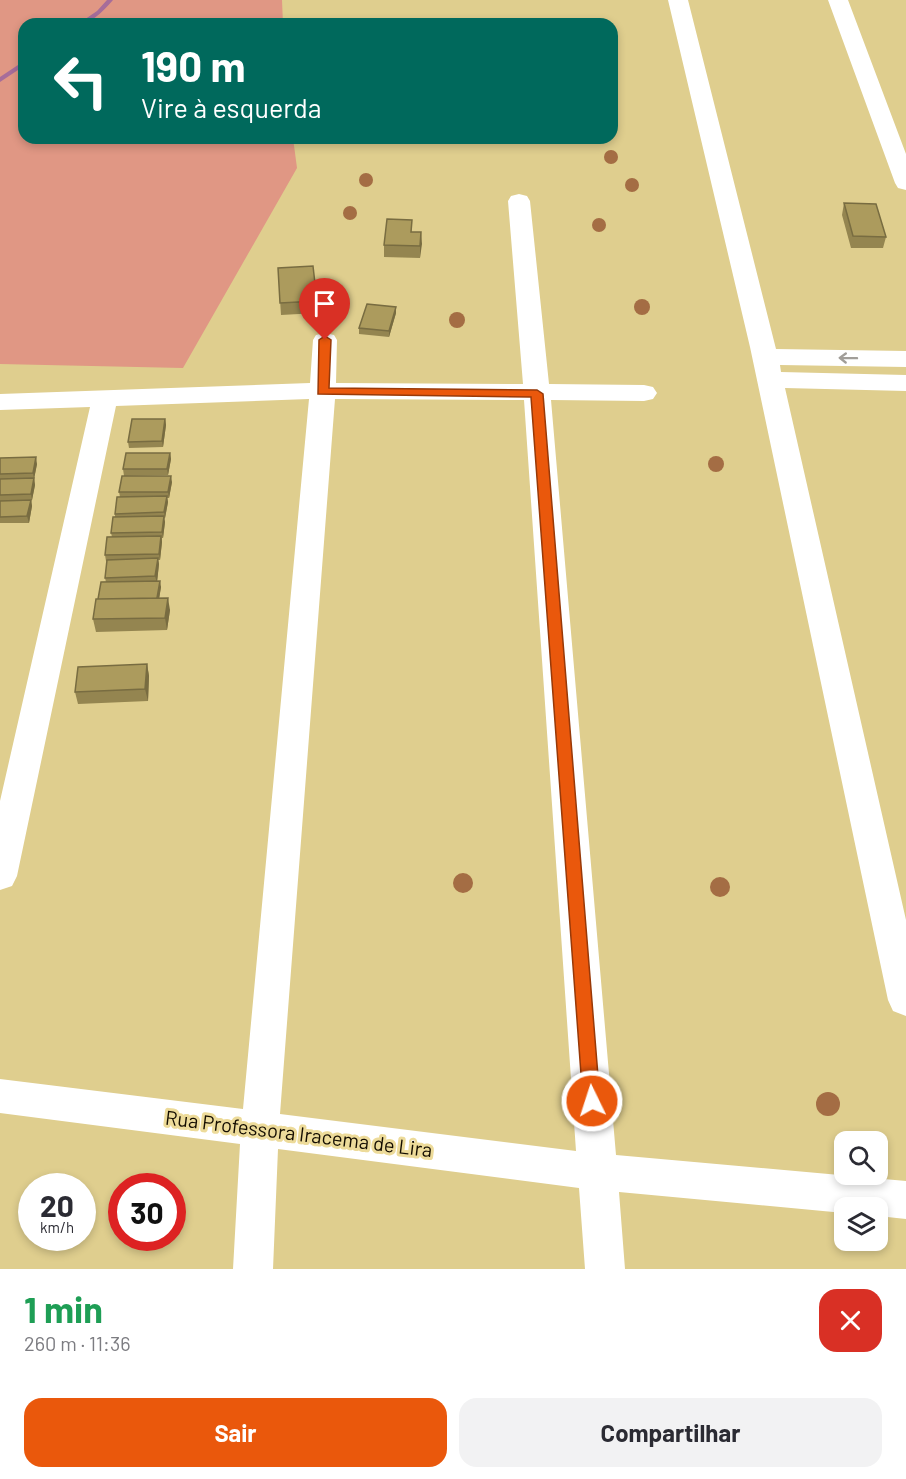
<!DOCTYPE html>
<html lang="pt">
<meta charset="utf-8">
<style>
:root{--surface:#fff;--page:#f2f2f3;--text:#2b2b33;--muted:#7c7c81;--accent:#ea580c}
body{margin:0;font-family:Barlow,sans-serif;background:var(--page);color:var(--text);height:100vh;display:flex;flex-direction:column;font-size:22px;white-space:nowrap}
*{box-sizing:border-box;margin:0}
p{font-size:20px;color:var(--muted)}
.icon{flex:none;width:33px;height:33px;fill:none;stroke:currentColor;stroke-width:2;stroke-linecap:round;stroke-linejoin:round}
.map{position:relative;height:1269px;overflow:hidden}
.drawer{display:flex;flex-direction:column;background:var(--surface);flex:1}
.drawer>*{flex:none}
.banner{position:absolute;left:18px;top:18px;width:600px;height:126px;border-radius:18px;box-shadow:0 3px 9px #0003;background:#00695c;color:#fff;overflow:hidden}
.buttons{position:absolute;left:834px;top:1131px;display:grid;gap:12px}
.buttons a{display:grid;place-items:center;width:54px;height:54px;border-radius:12px;background:var(--surface);box-shadow:0 3px 9px #0003;font-size:30px}
.speed{position:absolute;left:18px;top:1173px;display:flex;gap:12px;font-size:30px;font-weight:700;text-align:center}
.speed>*{display:grid;place-content:center;width:78px;height:78px;border-radius:50%;background:var(--surface);box-shadow:0 3px 9px #0003;line-height:1}
.speed small{font-size:15px;font-weight:400}
.speed .limit{border:9px solid #d22;background:#fff;color:#111}
.pin{position:absolute;display:grid;place-items:center;width:51px;height:51px;color:#fff;margin:-62px -26px;border-radius:50% 50% 50% 0;rotate:-45deg;box-shadow:0 0 6px #0007}
.pin .icon{rotate:45deg}
.me{position:absolute;width:66px;margin:-33px;rotate:356deg;stroke-linejoin:round;filter:drop-shadow(0 0 4px #0008)}
.turn{display:flex;align-items:center;gap:21px;height:126px;padding:0 24px;font-size:27px}
.turn .icon{width:78px;height:78px;stroke-width:2.5}
.turn b{display:block;font-size:42px;line-height:51px}
.round{display:grid;place-items:center;flex:none;width:63px;height:63px;border-radius:18px;background:var(--page)}
.overview{display:flex;align-items:center;justify-content:space-between;height:102px;padding:0 24px}
h1{font-size:36px;font-weight:700;line-height:45px;color:#1e9e55}
.primary-button{display:flex;gap:12px;margin-top:auto;padding:12px 24px}
.primary-button a{flex:1;height:69px;border-radius:18px;background:var(--accent);color:#fff;font-size:24px;font-weight:700;line-height:69px;text-align:center}
.primary-button a+a{background:var(--page);color:var(--text)}
.map>svg:first-child{display:block}
.green{fill:#e09784}
.lines{fill:none;stroke-linecap:round;stroke-linejoin:round}
.stream{fill:#a66d9a;fill-rule:evenodd}
.street{fill:#fff;fill-rule:evenodd}
.tree{fill:#a46d44}
.wall{fill:#948550}
.shaded-wall{fill:#786c41}
.building{fill:#ac9b5d;stroke:#786c41;stroke-width:1.5}
.oneway{stroke:#a19e99}
.route{fill:#ea580c;stroke:#983908;stroke-width:1.5}
.labels{text-anchor:middle;dominant-baseline:central;stroke-width:6;stroke-linejoin:round;paint-order:stroke}
.near-street-label{font-size:20px;fill:#140d00;stroke:#eddb9a}
</style>
<div class="map">
<svg width="906" height="1269" viewBox="0 0 906 1269">
<rect width="100%" height="100%" fill="#dfce8e"/>
<!-- green -->
<path class="green" d="M0 0H282L283 24H24V138H293L297 168 183 368 0 364Z"/>
<g class="lines">
<!-- stream -->
<path class="stream" d="M107 0H113C104 10 92 24 78 24L97 11Z
M24 61V66L0 82V77Z"/>
<!-- street -->
<path class="street" d="M668 0H688L776 349 906 351V367L780 365 781 372 906 375V391L785 388 906 920V1016L893 1011 888 1000 750 347Z
M828 0H848L906 154V190L898 188 895 183Z
M519 194 527 196 530 201 549 384 644 385 653 387 657 393 653 399 644 401 551 400 616 1155 906 1181V1219L878 1216V1208H844V1213L619 1192 625 1269H585L579 1188 278 1149 273 1269H233L240 1144 0 1113V1079L243 1109 309 399 116 406 17 876 12 886 0 890V801L90 407 0 410V394L310 383 313 340 316 335 325 333 334 335 337 340 336 383 523 384 508 201 511 196ZM335 399 524 400 576 1151 280 1114Z"/>
</g>
<!-- trees -->
<g class="tree">
<circle cx="611" cy="157" r="7"/>
<circle cx="366" cy="180" r="7"/>
<circle cx="632" cy="185" r="7"/>
<circle cx="350" cy="213" r="7"/>
<circle cx="599" cy="225" r="7"/>
<circle cx="642" cy="307" r="8"/>
<circle cx="457" cy="320" r="8"/>
<circle cx="716" cy="464" r="8"/>
<circle cx="463" cy="883" r="10"/>
<circle cx="720" cy="887" r="10"/>
<circle cx="828" cy="1104" r="12"/>
</g>
<!-- wall -->
<path class="wall" d="M844 203 886 237 883 248H851L842 215Z
M413 232H421L420 258 384 257V245Z
M278 268 317 301V313L281 315Z
M396 307V313L389 337 359 334V328Z
M165 419 166 425 163 447 129 448 128 442Z
M170 453 171 459 168 475 124 476 123 469Z
M0 458 37 464 34 479 35 485 32 500H31L32 506 29 523H0Z
M172 482 169 498H167L168 502 165 518 164 519 165 522 163 538H162V542L160 560H158L159 564 157 581 161 587 159 598 170 610 167 630 96 632 93 619 98 599 106 582 105 578 107 561H106L105 555 112 537 111 533 115 517V514L120 497 119 492Z
M147 664 149 676 148 701 78 704 75 692Z"/>
<!-- shaded-wall -->
<path class="shaded-wall" d="M421 232 422 244 420 258V246Z
M396 307V313L389 337V331Z
M165 419 166 425 163 447 162 441Z
M170 453 171 459 168 475 167 469Z
M36 457 37 464 34 479 33 473Z
M171 476 172 482 169 498 168 492Z
M34 478 35 485 32 500 31 494Z
M167 496 168 502 165 518 164 512Z
M31 500 32 506 29 523 27 516Z
M164 516 165 522 163 538 162 532Z
M161 536 162 542 160 560 159 554Z
M158 558 159 564 157 583 155 576Z
M160 581 161 587 158 606 157 599Z
M168 598 170 610 167 630 165 618Z
M147 664 149 676 148 701 145 689Z"/>
<!-- building -->
<path class="building" d="M844 203 876 204 886 237 853 236Z
M387 219 412 220 411 232H421L420 246 384 245Z
M313 266 317 301 280 303 278 268Z
M367 304 396 307 389 331 359 328Z
M132 419H165L162 441 128 442Z
M126 453H170L167 469H123Z
M36 457 33 473 0 474V458Z
M122 476H171L168 492H119Z
M34 478 31 494 0 495V479Z
M167 496 164 512 115 514 117 497Z
M31 500 27 516 0 517V501Z
M164 516 162 532 111 533 113 517Z
M161 536 159 554 105 555 107 537Z
M158 558 155 576 105 578 107 560Z
M160 581 157 598 98 599 101 582Z
M168 598 165 618 93 619 96 599Z
M147 664 145 689 75 692 78 667Z"/>
<!-- one-way arrows -->
<defs><path id="oneway-shaft" d="M-6 0H5M1.5-3L5.5 0L1.5 3" fill="none" stroke-width="1.6" stroke-linecap="round" stroke-linejoin="round" transform="scale(1.5)"/></defs>
<use class="oneway" href="#oneway-shaft" transform="translate(848 358) rotate(-179)"/>
<!-- route -->
<path class="route" d="M325 336 331 340 329 388 537 390 543 394 600 1101 598 1107 592 1109 586 1107 583 1101 531 397 318 394 319 340Z"/>
<g class="labels">
<!-- near-street labels -->
<g class="near-street-label">
<text transform="translate(299 1133) rotate(7)">Rua Professora Iracema de Lira</text>
</g>
</g>
</svg>
<div class="buttons">
<a><svg class="icon" aria-label="search" viewBox="0 0 24 24"><circle cx="10" cy="10" r="6"/><path d="M15 15l6 6"/></svg></a>
<a><svg class="icon" aria-label="layers" viewBox="0 0 24 24"><path d="M12 4l9 5-9 5-9-5zM3 14l9 5 9-5"/></svg></a>
</div>
<div class="speed"><div>20<small>km/h</small></div><div class="limit">30</div></div>
<div class="pin" style="left:325px;top:340px;background:#d93025"><svg class="icon" aria-label="arrive" viewBox="0 0 24 24"><path d="M6 21V4h12l-3 4 3 4H6"/></svg></div>
<svg class="me" style="left:592px;top:1101px" viewBox="-20 -20 40 40"><circle r="17" fill="#ea580c" stroke="#fff" stroke-width="3"/><path d="M0-11L8 9 0 5-8 9z" fill="#fff"/></svg>
<div class="banner">
<div class="turn"><svg class="icon" aria-label="left" viewBox="0 0 24 24"><path d="M17 20v-9H6M10 6l-5 5 5 5"/></svg><div><b>190 m</b>Vire à esquerda</div></div>
</div>
</div>
<section class="drawer">
<div class="overview"><div><h1>1 min</h1><p>260 m · 11:36</p></div><a class="round" style="background:#d93025;color:#fff"><svg class="icon" aria-label="close" viewBox="0 0 24 24"><path d="M6 6l12 12M18 6L6 18"/></svg></a></div>
<div class="primary-button"><a>Sair</a><a>Compartilhar</a></div>
</section>
